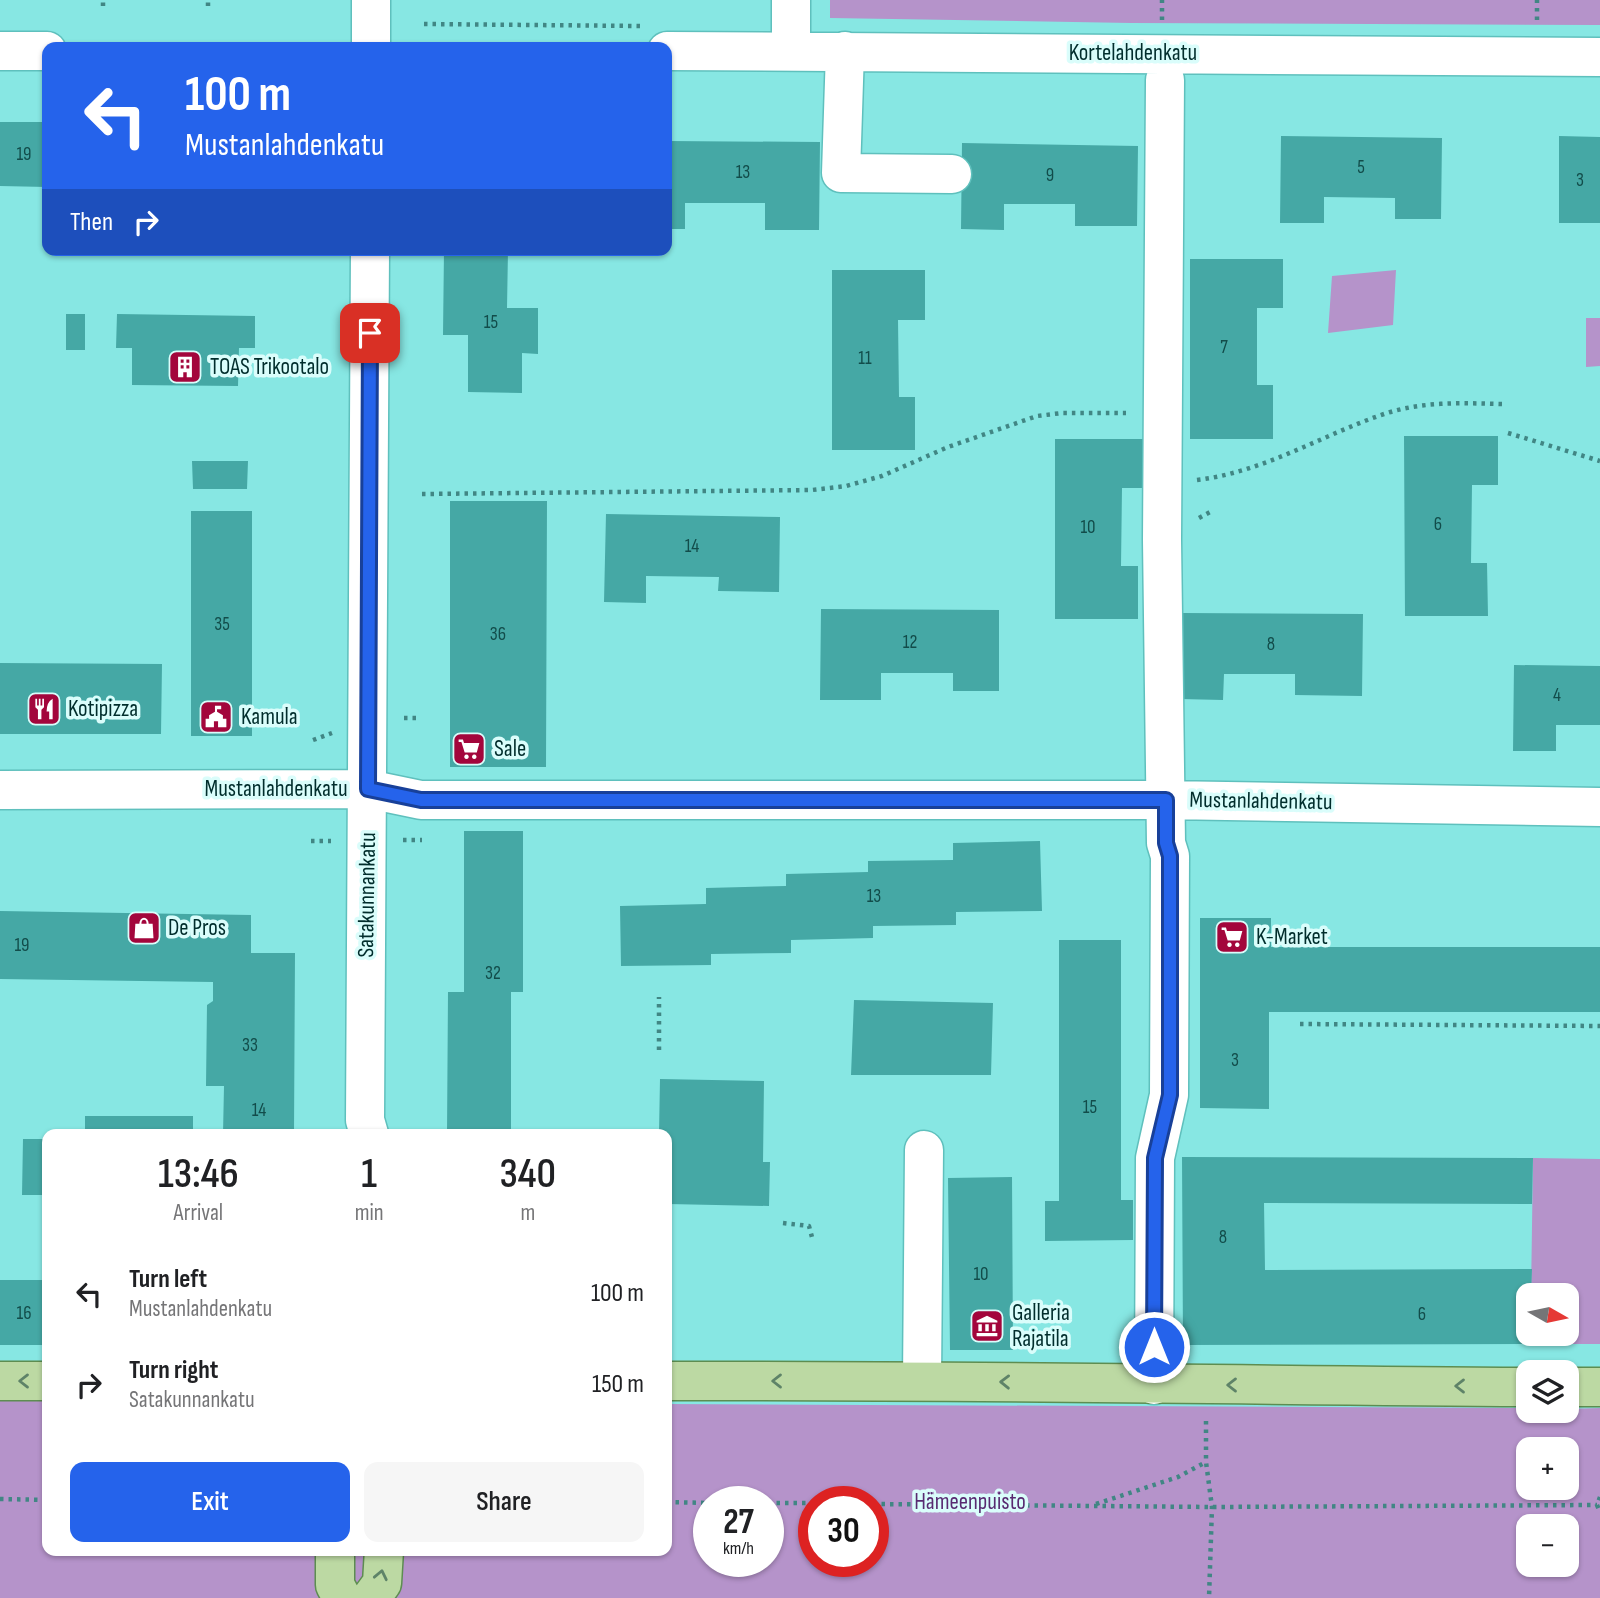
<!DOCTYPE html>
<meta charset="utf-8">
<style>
:root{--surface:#fff;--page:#f6f6f6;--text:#202124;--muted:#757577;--accent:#2563eb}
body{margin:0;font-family:"Sofia Sans Condensed",sans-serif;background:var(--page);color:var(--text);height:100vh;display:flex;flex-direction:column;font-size:26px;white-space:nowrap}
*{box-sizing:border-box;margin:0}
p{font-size:23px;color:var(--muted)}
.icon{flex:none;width:38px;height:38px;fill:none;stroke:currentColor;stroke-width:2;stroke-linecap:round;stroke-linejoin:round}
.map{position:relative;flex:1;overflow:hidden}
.side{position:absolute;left:42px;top:1129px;width:630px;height:427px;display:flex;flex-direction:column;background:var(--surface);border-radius:14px;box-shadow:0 2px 5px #0004}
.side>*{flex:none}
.banner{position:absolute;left:42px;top:42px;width:630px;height:214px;border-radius:14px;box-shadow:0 2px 5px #0004;background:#2563eb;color:#fff;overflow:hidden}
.needle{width:46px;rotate:99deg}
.tools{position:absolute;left:1516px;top:1283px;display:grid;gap:14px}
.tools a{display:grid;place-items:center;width:63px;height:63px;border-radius:14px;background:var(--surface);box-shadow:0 2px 5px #0004;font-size:35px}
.speed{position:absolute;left:693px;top:1486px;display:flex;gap:14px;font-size:35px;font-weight:700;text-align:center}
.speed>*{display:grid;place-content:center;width:91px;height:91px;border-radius:50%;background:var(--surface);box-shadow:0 2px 5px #0004;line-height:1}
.speed small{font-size:18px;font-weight:400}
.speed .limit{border:10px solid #d22;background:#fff;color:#111}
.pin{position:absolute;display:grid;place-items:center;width:60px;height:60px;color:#fff;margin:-30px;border-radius:14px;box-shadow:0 4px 10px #0006}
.me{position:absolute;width:77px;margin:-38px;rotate:0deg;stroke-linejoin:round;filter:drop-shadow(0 0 5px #0008)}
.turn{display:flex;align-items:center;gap:24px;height:147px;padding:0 28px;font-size:32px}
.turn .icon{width:91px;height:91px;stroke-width:2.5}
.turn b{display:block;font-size:49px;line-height:60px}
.then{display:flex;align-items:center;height:66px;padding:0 28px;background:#0003;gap:14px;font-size:26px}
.eta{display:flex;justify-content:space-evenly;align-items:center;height:119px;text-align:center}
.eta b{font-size:42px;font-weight:600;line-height:49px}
.cta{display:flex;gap:14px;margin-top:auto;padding:14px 28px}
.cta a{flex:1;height:80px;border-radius:14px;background:var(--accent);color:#fff;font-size:28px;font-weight:600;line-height:80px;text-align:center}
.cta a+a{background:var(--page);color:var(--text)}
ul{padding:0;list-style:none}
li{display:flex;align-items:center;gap:21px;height:91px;padding:0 28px}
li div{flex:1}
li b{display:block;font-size:26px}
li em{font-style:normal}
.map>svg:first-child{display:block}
.green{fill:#b593ca;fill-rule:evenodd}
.building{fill:#45a8a5}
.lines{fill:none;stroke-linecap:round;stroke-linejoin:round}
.minor-casing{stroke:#5fc0bd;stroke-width:41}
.major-casing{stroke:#5d8d51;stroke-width:41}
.path{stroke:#418684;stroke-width:4.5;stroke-dasharray:3.5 5;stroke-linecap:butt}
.minor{stroke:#fff;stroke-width:38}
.major{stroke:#bcd9a3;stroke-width:38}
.oneway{stroke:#5e8368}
.route-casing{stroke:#184099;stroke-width:18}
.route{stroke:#2563eb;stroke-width:12}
.labels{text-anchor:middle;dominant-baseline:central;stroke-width:7;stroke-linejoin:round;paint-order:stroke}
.number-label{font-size:19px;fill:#124c4a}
.street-label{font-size:23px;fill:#012d2c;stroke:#dafdfb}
.poi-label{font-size:23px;fill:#012d2c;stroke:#dafdfb;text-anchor:start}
.park-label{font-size:23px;fill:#582a71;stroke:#dafdfb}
</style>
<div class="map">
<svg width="1600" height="1598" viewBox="0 0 1600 1598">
<rect width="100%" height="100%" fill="#87e7e3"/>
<!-- green -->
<path class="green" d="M830 0H1600V25L1131 23 830 18Z
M1396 270 1393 325 1328 333 1332 276Z
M1586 318H1600V366L1586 367Z
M1533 1158 1600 1159V1344H1531V1334H1566V1295H1531Z
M0 1401H47V1550H667V1404L1528 1408V1410L1600 1408V1598H0ZM1528 1449H1566V1488H1528ZM709 1502H768V1561H709ZM814 1502H873V1561H814ZM1528 1526H1566V1564H1528Z"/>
<!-- building -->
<path class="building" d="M0 122H47V187L0 186Z
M1281 136 1442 138 1441 219H1395V198L1324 197V223H1280Z
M1559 136 1600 137V223H1559Z
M667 141 820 142 819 230H765V203H685V229H667Z
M962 143 1138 146 1137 226H1075V204H1004V230L961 229Z
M444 250H508L507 308H538V354L522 353V393L468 392V335H443Z
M1190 259H1283V308H1257V385H1273V439H1190Z
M832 270H925V320H898L899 397H915V450H832Z
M66 314H85V350H66Z
M117 314 255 316V348H239L238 386 132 385V348H116Z
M1404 436H1498V485H1472L1471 563H1487L1488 616H1405Z
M1055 439H1148V488H1122L1121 566H1138V619H1055Z
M192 461H248L247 489H193Z
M450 501H547L546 767H450Z
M191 511H252V736H191Z
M606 514 780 517 779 592 718 591 719 577 646 576V603L604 602Z
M821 609 999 610V691H953V673H881V700H820Z
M1181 613 1363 614 1362 696 1295 695V674H1224L1223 700 1180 699Z
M0 663 162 664 161 734H0Z
M1514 665 1600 666V725H1556V751H1513Z
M464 831H523V992H511V1134H447L448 992H464Z
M1040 841 1042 911 956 912V925L873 926V938L791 940V953L711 954V965L621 966 620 906 706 904V888L786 886V874L868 872V861L953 860V843Z
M0 911 251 915V953H295L294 1134H223L224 1086H206L207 1005 213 1001V982L0 979Z
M1200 918H1271V947H1600V1012H1269V1109L1200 1108Z
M1059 940H1121V1200H1133V1240L1045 1241V1201H1059Z
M854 1000 993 1003 991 1075H851Z
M660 1079 764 1081 763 1162H770L769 1206 668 1204V1165H667V1134H659Z
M85 1116H193V1134H85Z
M23 1139H47V1195H22Z
M1182 1157 1533 1158 1532 1204 1264 1203 1265 1270 1532 1269 1531 1295H1528V1334H1531V1344L1183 1345Z
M1012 1177 1013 1350H950L948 1178Z
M0 1280H47V1345H0Z"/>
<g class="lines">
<defs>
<path id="minor" d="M371 0V47
M0 51H47
M667 51 1600 57
M791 51V0
M845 51 841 173 952 174
M0 790 368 789 421 800H1166L1600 807
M369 1134 365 1120 370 250
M922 1380 924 1150
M1154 1385 1155 1158 1169 1095 1170 856 1166 843 1162 540 1165 80"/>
<path id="major" d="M0 1381H47
M667 1381C954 1380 1241 1385 1528 1387
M1566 1387H1600
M335 1550V1585L342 1598
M371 1598 382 1583 384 1550"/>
</defs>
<!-- minor casing -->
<use href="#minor" class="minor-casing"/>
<!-- major casing -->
<use href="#major" class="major-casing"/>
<!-- path -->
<path class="path" d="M103 6V0
M208 6V0
M1162 20V0
M1537 20V0
M424 24 641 26
M1508 433 1600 461
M1197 480C1264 472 1322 435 1384 414 1423 401 1462 403 1502 404
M422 494 812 490 846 486 882 476 948 447 1037 416 1062 413H1126
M1199 518 1212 511
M404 718H421
M313 740 332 733
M403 840H422
M311 841H331
M1300 1024 1600 1026
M659 1050V997
M783 1223 809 1226 813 1241
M1206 1421V1462L1212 1507 1209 1598
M1600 1497 1597 1505 1600 1512
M0 1499 47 1500
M667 1502 709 1503
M768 1503H814
M873 1504 1212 1507 1597 1505
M1096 1504 1178 1477 1206 1462"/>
<!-- minor -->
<use href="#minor" class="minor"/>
<!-- major -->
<use href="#major" class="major"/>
</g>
<!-- one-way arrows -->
<defs><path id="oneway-chevron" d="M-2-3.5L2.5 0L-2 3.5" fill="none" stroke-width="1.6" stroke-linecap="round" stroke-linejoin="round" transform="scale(1.75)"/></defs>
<g class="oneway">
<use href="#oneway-chevron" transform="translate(24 1381) rotate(180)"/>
<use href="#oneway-chevron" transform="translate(777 1381) rotate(180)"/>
<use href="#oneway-chevron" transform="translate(1005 1382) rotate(-179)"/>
<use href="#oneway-chevron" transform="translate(1232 1385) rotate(-180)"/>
<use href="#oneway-chevron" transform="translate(1460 1386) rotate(-180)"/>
<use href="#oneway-chevron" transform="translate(381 1575) rotate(-78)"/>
</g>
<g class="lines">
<defs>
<path id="route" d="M370 333 368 789 421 800H1166V843L1170 856V1095L1155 1158 1154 1347"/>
</defs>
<!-- route casing -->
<use href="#route" class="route-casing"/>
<!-- route -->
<use href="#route" class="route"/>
</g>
<!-- icons -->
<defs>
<symbol id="building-square" viewBox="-11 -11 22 22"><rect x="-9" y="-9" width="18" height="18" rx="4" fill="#a3063c" stroke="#dafdfb"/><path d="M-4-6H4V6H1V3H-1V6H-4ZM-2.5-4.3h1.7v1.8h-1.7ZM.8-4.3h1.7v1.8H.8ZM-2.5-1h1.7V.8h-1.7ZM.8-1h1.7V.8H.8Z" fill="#fff"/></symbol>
<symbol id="restaurant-square" viewBox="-11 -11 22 22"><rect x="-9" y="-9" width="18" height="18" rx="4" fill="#a3063c" stroke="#dafdfb"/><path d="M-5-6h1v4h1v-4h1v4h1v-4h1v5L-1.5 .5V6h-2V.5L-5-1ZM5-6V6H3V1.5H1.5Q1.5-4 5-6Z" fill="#fff"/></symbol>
<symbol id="civic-square" viewBox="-11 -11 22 22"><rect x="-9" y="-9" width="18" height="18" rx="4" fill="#a3063c" stroke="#dafdfb"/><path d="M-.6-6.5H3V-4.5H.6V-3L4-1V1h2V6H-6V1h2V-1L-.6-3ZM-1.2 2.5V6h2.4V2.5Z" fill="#fff"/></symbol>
<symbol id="supermarket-square" viewBox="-11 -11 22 22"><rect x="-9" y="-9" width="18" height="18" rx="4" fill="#a3063c" stroke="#dafdfb"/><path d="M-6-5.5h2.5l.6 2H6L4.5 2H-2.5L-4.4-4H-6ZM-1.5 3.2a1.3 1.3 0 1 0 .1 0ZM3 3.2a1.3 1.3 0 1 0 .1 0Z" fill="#fff"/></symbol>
<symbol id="shop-square" viewBox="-11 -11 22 22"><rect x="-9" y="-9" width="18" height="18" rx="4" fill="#a3063c" stroke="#dafdfb"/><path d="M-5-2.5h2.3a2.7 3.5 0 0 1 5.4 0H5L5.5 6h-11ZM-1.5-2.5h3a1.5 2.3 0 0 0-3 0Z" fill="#fff"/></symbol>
<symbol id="museum-square" viewBox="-11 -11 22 22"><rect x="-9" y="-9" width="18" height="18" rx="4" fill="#a3063c" stroke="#dafdfb"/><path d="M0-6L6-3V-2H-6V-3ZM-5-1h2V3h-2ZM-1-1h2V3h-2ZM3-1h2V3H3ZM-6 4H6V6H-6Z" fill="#fff"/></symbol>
</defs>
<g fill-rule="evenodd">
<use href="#building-square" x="166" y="348" width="38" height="38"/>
<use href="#restaurant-square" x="25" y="690" width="38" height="38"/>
<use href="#civic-square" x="197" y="698" width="38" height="38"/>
<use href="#supermarket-square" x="450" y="730" width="38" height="38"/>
<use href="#shop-square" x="125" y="909" width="38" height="38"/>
<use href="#supermarket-square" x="1213" y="918" width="38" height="38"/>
<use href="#museum-square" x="968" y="1307" width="38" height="38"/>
</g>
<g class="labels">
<!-- number labels -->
<g class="number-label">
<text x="24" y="154">19</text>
<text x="1361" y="167">5</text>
<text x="743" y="172">13</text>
<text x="1050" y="175">9</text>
<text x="1580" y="180">3</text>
<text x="491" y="322">15</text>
<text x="1224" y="347">7</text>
<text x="865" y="358">11</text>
<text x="1438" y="524">6</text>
<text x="1088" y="527">10</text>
<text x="692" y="546">14</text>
<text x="222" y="624">35</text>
<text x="498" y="634">36</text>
<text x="910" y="642">12</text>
<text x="1271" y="644">8</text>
<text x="1557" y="695">4</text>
<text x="874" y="896">13</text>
<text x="22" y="945">19</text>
<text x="493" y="973">32</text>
<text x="250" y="1045">33</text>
<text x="1235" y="1060">3</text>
<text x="1090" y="1107">15</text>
<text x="259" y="1110">14</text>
<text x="1223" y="1237">8</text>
<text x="981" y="1274">10</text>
<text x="24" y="1313">16</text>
<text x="1422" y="1314">6</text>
</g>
<!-- street labels -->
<g class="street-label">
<text x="1133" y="53">Kortelahdenkatu</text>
<text x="276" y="789">Mustanlahdenkatu</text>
<text transform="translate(1261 801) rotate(1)">Mustanlahdenkatu</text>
<text transform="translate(367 895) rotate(-89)">Satakunnankatu</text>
</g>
<!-- poi labels -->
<g class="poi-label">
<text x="210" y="367">TOAS Trikootalo</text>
<text x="68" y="709">Kotipizza</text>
<text x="241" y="717">Kamula</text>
<text x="494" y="749">Sale</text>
<text x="168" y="928">De Pros</text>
<text x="1256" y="937">K-Market</text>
<text x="1012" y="1313">Galleria<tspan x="1012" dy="26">Rajatila</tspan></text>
</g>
<!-- park labels -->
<g class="park-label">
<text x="970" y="1502">Hämeenpuisto</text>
</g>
</g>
</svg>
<div class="tools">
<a><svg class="needle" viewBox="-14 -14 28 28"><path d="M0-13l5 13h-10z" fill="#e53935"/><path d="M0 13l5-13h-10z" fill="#757577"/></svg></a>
<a><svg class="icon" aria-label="layers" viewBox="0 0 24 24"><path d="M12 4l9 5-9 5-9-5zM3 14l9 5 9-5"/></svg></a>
<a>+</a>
<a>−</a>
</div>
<div class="speed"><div>27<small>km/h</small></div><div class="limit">30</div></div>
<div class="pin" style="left:370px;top:333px;background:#d93025"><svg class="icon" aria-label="arrive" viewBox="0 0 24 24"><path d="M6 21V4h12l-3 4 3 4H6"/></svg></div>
<svg class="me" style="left:1154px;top:1347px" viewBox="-20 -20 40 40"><circle r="17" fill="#2563eb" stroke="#fff" stroke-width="3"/><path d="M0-11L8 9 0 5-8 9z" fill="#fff"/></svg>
<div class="banner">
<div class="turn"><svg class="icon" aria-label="left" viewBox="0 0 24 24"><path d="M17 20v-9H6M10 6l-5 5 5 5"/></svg><div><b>100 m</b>Mustanlahdenkatu</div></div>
<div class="then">Then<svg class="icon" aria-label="right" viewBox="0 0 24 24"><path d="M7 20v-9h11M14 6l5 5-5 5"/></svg></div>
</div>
<section class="side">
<div class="eta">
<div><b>13:46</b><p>Arrival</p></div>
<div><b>1</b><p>min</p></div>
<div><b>340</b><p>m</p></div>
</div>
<ul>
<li><svg class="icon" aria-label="left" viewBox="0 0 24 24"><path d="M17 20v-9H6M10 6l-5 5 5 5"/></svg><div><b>Turn left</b><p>Mustanlahdenkatu</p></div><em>100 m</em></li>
<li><svg class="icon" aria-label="right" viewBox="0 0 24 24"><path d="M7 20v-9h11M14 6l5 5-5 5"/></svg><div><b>Turn right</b><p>Satakunnankatu</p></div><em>150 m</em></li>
</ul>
<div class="cta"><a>Exit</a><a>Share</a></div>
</section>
</div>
